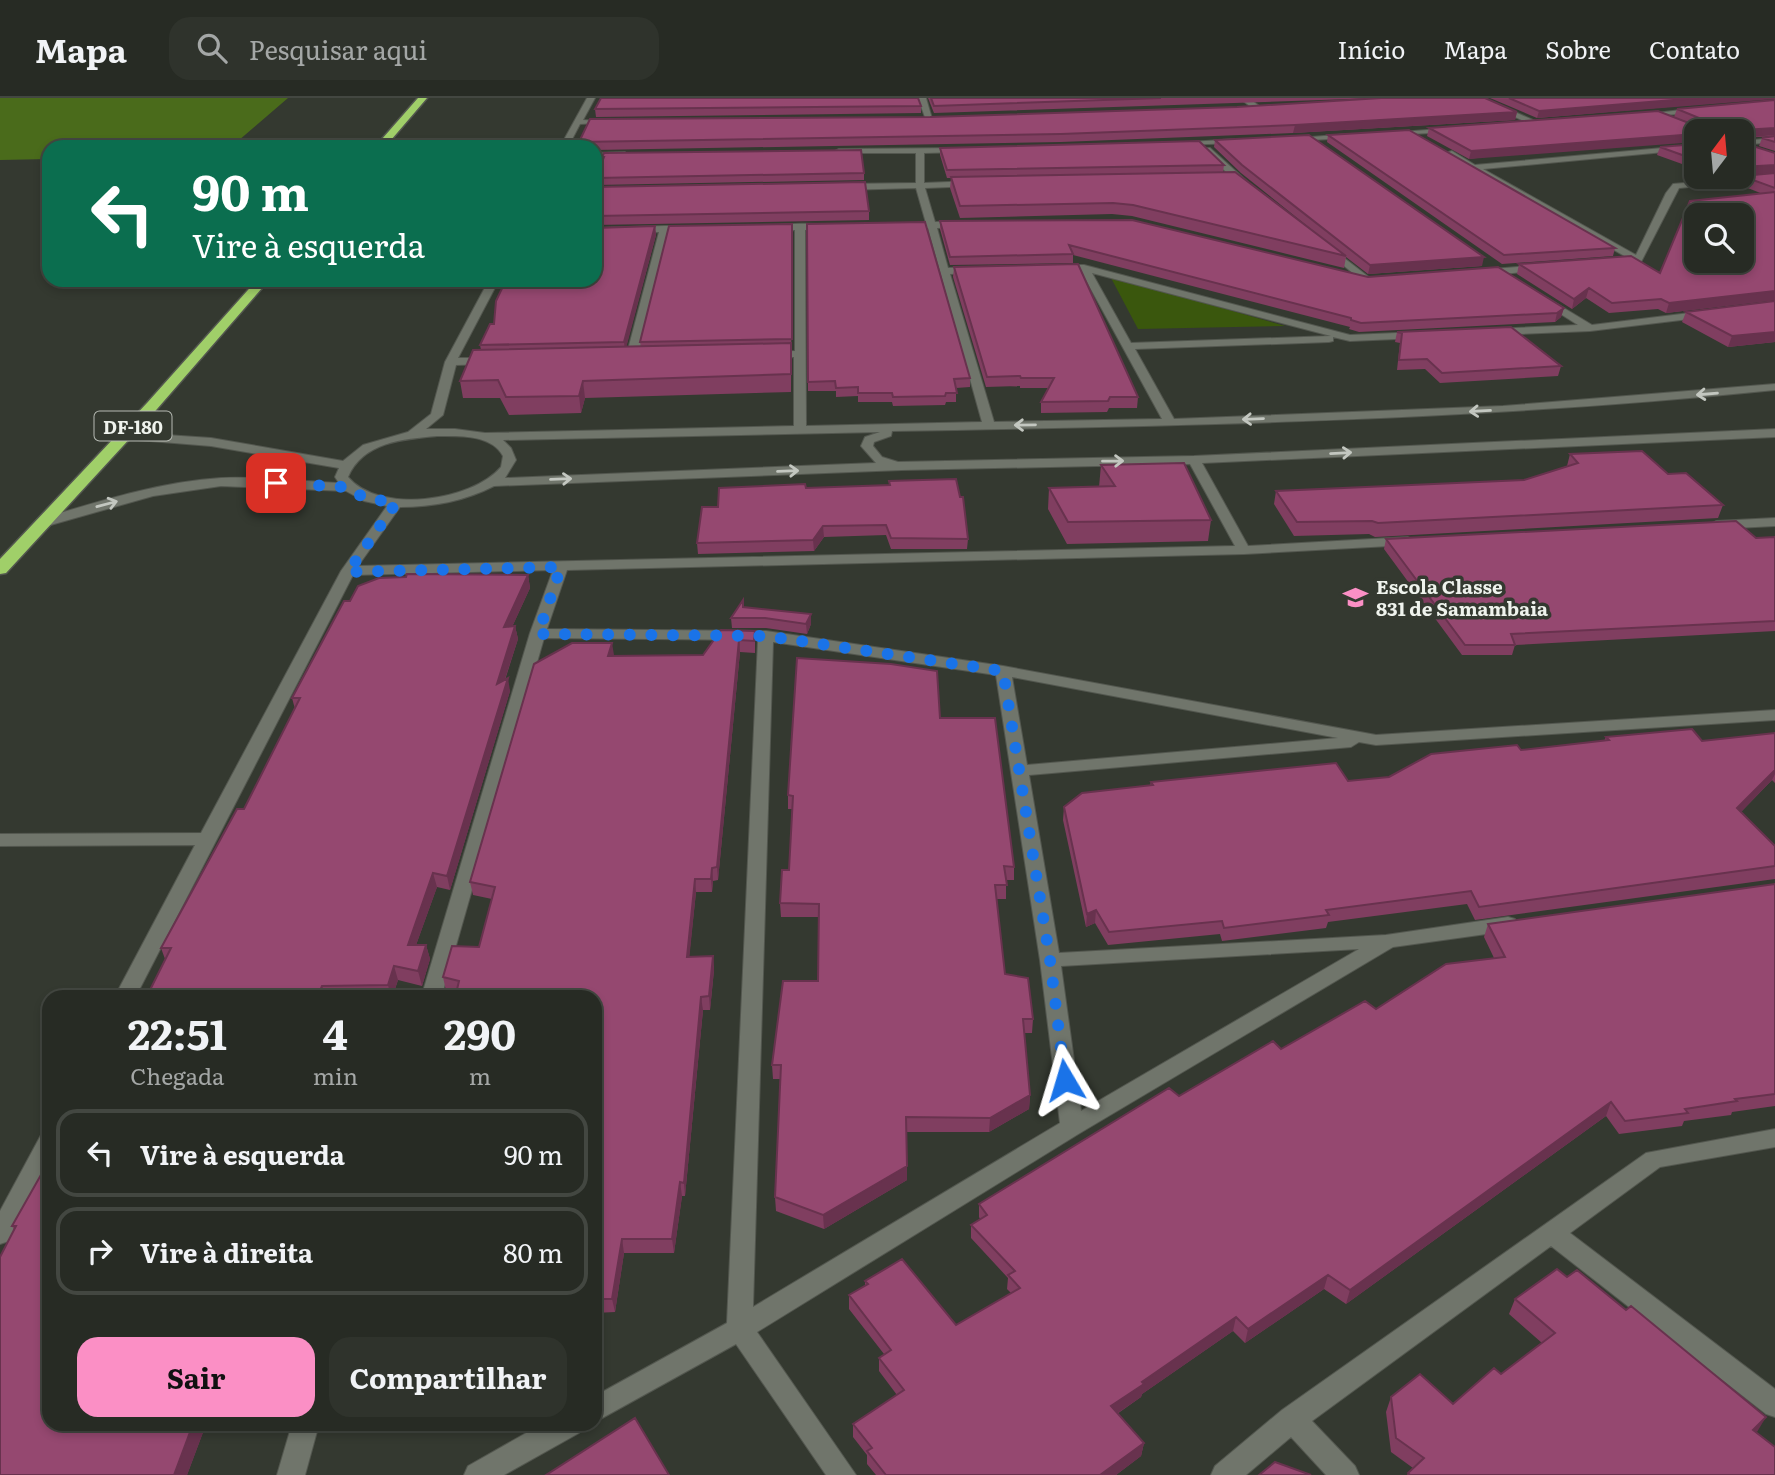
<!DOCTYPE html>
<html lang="pt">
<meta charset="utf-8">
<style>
:root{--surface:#272b24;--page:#2f332c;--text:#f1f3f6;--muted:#a4a7a6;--line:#434741;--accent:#fb8fc5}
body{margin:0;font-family:Literata,serif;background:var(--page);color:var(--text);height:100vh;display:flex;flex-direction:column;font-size:26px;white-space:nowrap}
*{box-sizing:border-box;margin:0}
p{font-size:23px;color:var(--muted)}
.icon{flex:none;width:38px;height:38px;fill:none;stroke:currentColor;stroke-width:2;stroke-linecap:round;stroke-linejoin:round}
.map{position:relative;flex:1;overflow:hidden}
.side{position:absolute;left:42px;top:892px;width:560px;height:441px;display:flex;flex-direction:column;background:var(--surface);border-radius:21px;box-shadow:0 4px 10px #0003,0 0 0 2px var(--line)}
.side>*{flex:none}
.guide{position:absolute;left:42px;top:42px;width:560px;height:147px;border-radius:21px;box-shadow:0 4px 10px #0003,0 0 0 2px var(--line);background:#0b6e4f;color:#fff;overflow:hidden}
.needle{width:46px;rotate:16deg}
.controls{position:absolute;left:1684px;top:21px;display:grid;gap:14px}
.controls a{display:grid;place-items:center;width:70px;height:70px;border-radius:14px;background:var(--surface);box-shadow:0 4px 10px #0003,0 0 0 2px var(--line);font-size:35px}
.pin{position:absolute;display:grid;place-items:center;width:60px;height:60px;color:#fff;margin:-30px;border-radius:14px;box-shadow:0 4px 10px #0006}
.me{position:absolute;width:77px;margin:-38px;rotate:353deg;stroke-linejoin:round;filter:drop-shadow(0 0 5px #0008)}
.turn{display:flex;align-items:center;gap:24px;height:147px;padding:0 35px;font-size:32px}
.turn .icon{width:91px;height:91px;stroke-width:2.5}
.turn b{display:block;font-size:49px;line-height:60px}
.eta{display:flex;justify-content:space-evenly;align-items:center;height:119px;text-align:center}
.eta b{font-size:42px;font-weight:700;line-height:49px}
.cta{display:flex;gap:14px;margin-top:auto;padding:14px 35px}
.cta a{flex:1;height:80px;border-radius:21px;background:var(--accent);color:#111;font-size:28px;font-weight:700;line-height:80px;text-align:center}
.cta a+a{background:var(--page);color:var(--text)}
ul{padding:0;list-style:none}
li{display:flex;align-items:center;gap:21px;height:88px;margin:0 14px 10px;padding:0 21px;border:4px solid var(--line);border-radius:21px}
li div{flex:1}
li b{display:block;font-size:26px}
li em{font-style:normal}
header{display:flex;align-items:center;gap:42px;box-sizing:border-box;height:98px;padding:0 35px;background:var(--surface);border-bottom:2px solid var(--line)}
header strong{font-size:33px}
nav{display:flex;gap:38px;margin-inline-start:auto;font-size:24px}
.search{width:490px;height:63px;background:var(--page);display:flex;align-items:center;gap:18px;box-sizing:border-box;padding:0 24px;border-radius:21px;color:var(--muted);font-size:26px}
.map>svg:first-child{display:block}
.green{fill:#3a570d}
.forest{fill:#4a6b1b}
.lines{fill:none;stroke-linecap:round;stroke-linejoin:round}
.minor-casing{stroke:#53574f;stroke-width:2}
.highway-casing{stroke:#53574f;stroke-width:3}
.minor{fill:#70756b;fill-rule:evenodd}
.highway{fill:#a0cf69;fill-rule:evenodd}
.wall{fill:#803e60}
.shaded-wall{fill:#68324e}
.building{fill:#954870;stroke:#68324e;stroke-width:2;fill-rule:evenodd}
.oneway{stroke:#c3c7c0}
.route{stroke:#1a73e8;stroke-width:12;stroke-dasharray:0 21.6}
.labels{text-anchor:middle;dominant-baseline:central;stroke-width:7;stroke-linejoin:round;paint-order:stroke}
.shield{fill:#343930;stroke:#b7bbb4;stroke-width:2}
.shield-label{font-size:18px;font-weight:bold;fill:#eff3ed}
.poi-label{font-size:19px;font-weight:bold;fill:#eff3ed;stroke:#343930;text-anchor:start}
</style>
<header>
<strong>Mapa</strong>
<div class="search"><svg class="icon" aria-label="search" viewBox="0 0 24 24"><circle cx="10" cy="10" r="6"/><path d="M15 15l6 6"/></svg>Pesquisar aqui</div>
<nav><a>Início</a><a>Mapa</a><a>Sobre</a><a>Contato</a></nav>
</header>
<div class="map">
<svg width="1775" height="1377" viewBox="0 0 1775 1377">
<rect width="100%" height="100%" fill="#343930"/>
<!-- green -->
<path class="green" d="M1110 178 1285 228 1138 231Z"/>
<!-- forest -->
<path class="forest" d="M0 0H288L231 49H49V61L0 62Z"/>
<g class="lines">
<defs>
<path id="minor" d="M587 0H595L583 22 616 24 580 26 568 49H560Z
M918 0H926L933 24 926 22Z
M1239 0H1248L1265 12 1258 14Z
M1473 0H1483L1542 26 1535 28Z
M1698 10 1701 14 1643 19 1639 17Z
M1454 30 1451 34 1391 37 1387 35Z
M1349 36 1352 40 1290 43 1286 41Z
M1775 40V44L1741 47V43Z
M1237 41 1240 45 1178 47 1174 45Z
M1696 47V51L1483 71 1636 157 1666 95 1673 86 1775 77V81L1679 90 1641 164 1614 167 1611 166V162L1628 160 1445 55 1452 53 1475 67Z
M961 50 964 54 924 55V85L973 83 976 88 925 90 935 124 964 123 969 126 964 129 937 130 948 170 978 169 983 172 978 175 950 176 994 324 1162 321 1081 173 1055 172V168L1058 167H1084L1350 237 1420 234 1425 237 1420 240 1350 243 1333 239V243L1329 244 1135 251 1174 321 1503 308 1775 286V292C1481 322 1187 328 892 333L891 338 874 344 873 348 882 359 898 364 1194 358 1775 331V339L1202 365 1248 448 1408 439 1415 443 1408 447 1244 456 567 472 547 531 766 533 1003 568 1376 637 1775 612V622L1376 647 1359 644 1351 649 1029 677 1059 855 1386 837 1508 819 1515 821 1518 826 1515 831 1508 833 1393 849 1080 1035 757 1234 856 1377H826L736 1246 595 1324V1298L727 1225 758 542 544 540 441 900H421L530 535 553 472 353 477 135 900H114L195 747 0 748V736L201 735 341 473 387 408 364 403 346 393 221 388 153 398 47 428H37V422C97 404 158 384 221 380 260 378 300 383 339 385L335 379 339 370 211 348 125 341 119 337 121 334 211 340 343 363 363 347 408 334 431 316 445 264 489 182H499L458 260H491L497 263 491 266 456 267 443 317 426 331H455L485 335 794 328V259L767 260 761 257 767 254 795 253V132L771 133 766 130C776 125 826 124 836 129L831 132H805L806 328 982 324 928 130 904 131 899 128 904 125H926L916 90 844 92 840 89 844 86 916 85V55H839L835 53 839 51ZM1092 175 1331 238 1131 245ZM880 334 865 339 861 348 876 365 505 380 516 362 511 350 503 342ZM437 338C459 338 491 336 503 358L501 369C471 404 379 416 348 379 363 344 403 341 437 338ZM1190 366 1235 448 358 468 400 409C432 409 465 403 494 388L902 372ZM773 544 996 577 1040 862 1060 1025 753 1209ZM1012 579 1338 640 1027 667ZM1359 851 1081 1013 1061 868Z
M1204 50H1210L1251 87V91H1245L1204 54Z
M625 54 628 58 595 59V55Z
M664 128H691L696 131 691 134H668L638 259 628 261 626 259 659 134 595 136V130Z
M1326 146 1370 180V184H1364L1323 151V147Z
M1541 167 1544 168V172L1481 178 1476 175 1481 172Z
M1544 198 1592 227 1706 213 1711 216 1706 219 1590 233 1493 237 1488 234 1493 231 1578 227 1540 203 1539 201Z
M1775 420V428L1716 431 1709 427 1716 423Z
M1775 1031V1049L1660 1069 1570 1135 1775 1291V1319L1766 1316 1551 1148 1312 1323 1355 1368 1359 1377H1326L1291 1339 1246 1377H1211L1215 1368 1282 1312 1646 1055Z
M49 1034V1065L9 1143 0 1146V1113L41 1037Z
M292 1326H319L305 1377H277Z
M542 1326H582L579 1335 504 1377H464L468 1368Z"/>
<path id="highway" d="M418 0H427L385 49H375Z
M257 182H269L157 311 6 475 0 476V461L147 305Z"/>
</defs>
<!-- minor casing -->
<use href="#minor" class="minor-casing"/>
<!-- highway casing -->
<use href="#highway" class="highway-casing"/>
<!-- minor -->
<use href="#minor" class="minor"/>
<!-- highway -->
<use href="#highway" class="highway"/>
</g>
<!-- wall -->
<path class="wall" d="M928 0H1485L1517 14 1515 22 1293 35 1061 44 595 52V49H579V44L930 19 1237 9 1381 0 934 15Z
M1490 0H1775L1537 20Z
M1775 2V38L1742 40 1743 45 1775 75 1741 78V33H1696L1469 61 1427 38 1429 30 1693 26 1674 19 1677 11Z
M921 8V15L596 19 595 11Z
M1328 37 1615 150 1613 158 1502 166 1327 44Z
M1775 38V53L1759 48 1762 40Z
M1215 42 1482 168 1368 176 1346 159 1344 170 1132 118 1112 116 960 120 950 90 951 80H947L940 57V50L1224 67 1223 74 1331 147 1241 75 1214 49Z
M1696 46V71L1657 57 1660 49Z
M602 59 864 75V82L597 87 596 80 603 64Z
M1775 75V202L1666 215 1658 211 1609 215 1586 200 1572 211 1517 176 1519 166 1660 175 1763 96 1740 87 1742 78Z
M595 89 869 113V122L595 127Z
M940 123 1368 179 1564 210 1561 219 1555 224 1359 234 1349 231 1350 229 1073 157V165L950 167 940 131Z
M792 126 791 294 585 300 581 315 509 317 500 300H463L460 283 481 252 480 247 494 226 655 128 656 137 626 249H641L640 244Z
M807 126 970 280V289L956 290V304H946L945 307 893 308 892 304H858V298L836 299V293H808Z
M954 169 1138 299 1137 310H1109L1107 314 1041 315V304L1048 290H1020V288L986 289 953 179Z
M1775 203V244L1728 249 1682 224 1686 214Z
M1397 234 1561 268 1558 278 1440 285 1425 271 1397 272 1400 245 1395 244Z
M1570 356 1668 376 1723 407 1718 420 1375 439 1369 436 1294 438 1274 406 1276 393 1524 382 1567 368Z
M1101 367 1211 422 1208 443 1067 446 1048 411 1049 390 1099 389Z
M889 383 968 441 967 451H891L886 437 824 439 814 453 698 456 697 445 718 409 806 390 889 387Z
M1775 439V533L1515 547 1512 557H1462L1384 451 1386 441Z
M528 477 530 490 512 529 515 528 518 541 505 582 510 593 450 792 437 789 416 847H426L430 861 422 888 398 882 392 900H146L165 861 161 850 244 711 295 611 292 600 350 503Z
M744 509 811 526 807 536 766 530H732L731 520Z
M755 533V555L740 554 718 782 713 783 712 794H696L689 859 713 858 714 872 710 912H703L685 1098H682L674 1155H624L615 1214 595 1215V900L456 895 446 893 443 879 479 849 492 801 473 797 470 784 613 558 703 557Z
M940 620 1014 769V782H1006V801H997L1005 876 1033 921 1032 935H1024L1030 997 1029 1011 989 1034H906L907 1082 824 1131 776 1113 775 1099 780 981H773L772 967 818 883 819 819H781L780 805 789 772 792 711H788V697Z
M1775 635V685L1772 682 1741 714 1775 748V781L1475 822 1467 806 1328 824 1326 830 1222 843 1220 836 1108 847 1095 825 1086 829 1063 722 1064 709 1150 687 1151 684 1348 683 1389 679 1521 652 1604 643 1606 639 1702 643Z
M1775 786V1008L1732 1014 1731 1017 1684 1023 1682 1028 1619 1036 1606 1018 1346 1206 1324 1191 1245 1245 1233 1233 1142 1296 1141 1299 1117 1316 1144 1345 1141 1358 1116 1377H876L867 1366V1357L853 1339V1326L897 1297 879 1273V1260L884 1256 849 1211V1197L865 1188V1183L956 1227 1011 1195 1007 1191 1008 1180 971 1140V1127L980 1121 979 1119V1106L1179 998 1281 951 1376 911 1494 860 1484 839 1488 826Z
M42 1075H49V1326H259L257 1332 244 1328 205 1329 187 1377H0V1159L14 1132 12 1128Z
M1515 1201 1756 1334 1775 1377H1407L1413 1370 1391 1354 1386 1314 1391 1299 1453 1306 1501 1276 1542 1245 1509 1216Z"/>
<!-- shaded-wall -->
<path class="shaded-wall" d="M1698 0H1775V1L1537 20 1539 13Z
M1517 14 1515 22 1293 35 1295 27Z
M1775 30V37L1741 40V35L1743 32Z
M1696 36V44L1469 61 1471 53Z
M1775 67V75L1741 78V69Z
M655 128 656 137 625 254 624 244Z
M1484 159 1482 168 1368 176 1370 167Z
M1589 190 1586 200 1572 211 1574 201Z
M1775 193V202L1666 215 1669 205Z
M1564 210 1561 219 1555 224 1557 215Z
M1775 234V244L1728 249 1732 238Z
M583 283 585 300 581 315 579 298Z
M823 428 824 439 814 453 813 442Z
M528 477 530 490 506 542 504 529Z
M811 516V526L807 536 806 526Z
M515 528 518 541 499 599 497 586Z
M739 542 740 554 718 782 717 769Z
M612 545 614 557 608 558Z
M508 580 510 593 450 792 447 778Z
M1775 672V676L1772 682 1732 723 1737 710Z
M712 770 713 783 712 794 711 781Z
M433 775 437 789 411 861 408 847Z
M695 781 696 794 688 873 687 859Z
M1096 812 1095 825 1086 829 1087 816Z
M426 847 430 861 422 888 418 873Z
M713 858 714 872 710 912 709 898Z
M394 868 398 882 392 900H391L388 887Z
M322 888 326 900H317Z
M701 899 703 912 685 1098 684 1085Z
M1030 997 1029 1011 989 1034 990 1020Z
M1611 1004 1606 1018 1346 1206 1350 1192Z
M907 1068V1082L824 1131 823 1117Z
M680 1084 682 1098 674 1155 672 1141Z
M622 1141 624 1155 615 1214 612 1201Z
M1328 1177 1324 1191 1245 1245 1248 1231Z
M1236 1219 1233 1233 1142 1296 1141 1299 1109 1321 1111 1308 1142 1284Z
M1766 1319 1757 1334 1753 1332Z
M193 1326H204L205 1329 187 1377H174Z
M1144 1345 1141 1358 1116 1377H1100Z"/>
<!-- building -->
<path class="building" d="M601 0H918L921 8 595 11Z
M931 0H1161L934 8Z
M1381 0H1485L1517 14 1295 27 1061 36 579 44 590 21 930 19 1237 9Z
M1509 0H1698L1539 13Z
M1775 2V30L1743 32 1741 35V33H1696V36L1471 53 1429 30 1658 13 1699 29 1707 28 1709 24 1677 11Z
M1409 32 1615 150 1504 157 1328 37Z
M1309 37 1484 159 1370 167 1242 67 1215 42Z
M1741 37 1743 45 1775 55V67L1741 69Z
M1775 38V44L1762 40Z
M1199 43 1224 67 947 72 940 50Z
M1696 46V62L1660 49Z
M861 52 864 75 596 80 604 59H602L604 55Z
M1235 74 1346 158 1133 107 1113 105 960 108 951 79Z
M1775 75V90L1742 78Z
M865 84 869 113 595 118V89Z
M1775 94V193L1669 205 1661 201 1612 205 1589 190 1574 201 1519 166 1631 158 1660 175 1690 103ZM1696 117H1741V163H1696Z
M1132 122 1368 179 1498 169 1564 210 1557 215 1361 225 1351 222V220L1069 147 1073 156 950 159 940 123Z
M925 124 970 280 954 281 957 295H946L945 298 893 299 892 295H858V289L836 290 835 283 808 284 807 126Z
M792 126V241L640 244 669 128Z
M655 128 624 244 480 247 490 226H494L496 203 506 182H595V130Z
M1078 166 1138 299H1110L1108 303 1041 304 1054 280H1021L1020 278 987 279 954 169Z
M1775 203V234L1732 238 1686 214Z
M1511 229 1561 268 1442 275 1427 261 1399 262 1402 235 1397 234Z
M791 245V276L583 283 579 298 506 299 498 282 460 283 473 252Z
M1642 353 1668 376 1686 375 1723 407 1378 425 1372 423 1297 424 1276 393 1524 382 1578 365 1570 356Z
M1184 365 1211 422 1068 424 1049 390 1115 388 1101 367Z
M956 381 960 399H963L968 441 891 440 886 427 823 428 813 442 697 445 702 409H718L719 390 805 386 806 390 890 387 889 383Z
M1736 423 1756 440 1775 439V523L1511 536 1515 547H1465L1386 441Z
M407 476 528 477 504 529 515 528 497 586 508 580 447 778 433 775 408 847H426L418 873 394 868 388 887 322 888 317 900H146L171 850H161L237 711H244L300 600H292L344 503H350L358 488 379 480 406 479Z
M743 502V509L811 516 806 526 765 520H731Z
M721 532 755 533 754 543 739 542 717 769 712 770 711 781H695L687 859 713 858 709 898 701 899 684 1085 680 1084 672 1141H622L612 1201H595V900H455L459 883 443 879 452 848 479 849 495 789 470 784 534 566 572 545H612L608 558 703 557Z
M797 560 891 566 937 573 940 620H995L1014 769 1004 768 1007 787H995L1005 876 1028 880 1033 921H1023L1030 997 990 1020 906 1019 907 1068 823 1117 775 1099 781 967H772L783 883H818L819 806 780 805 782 772H789L793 698 788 697Z
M1692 631 1702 643 1775 635V672L1737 710 1775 748V768L1479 809 1471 793 1326 812 1329 817 1224 830 1222 823 1109 834 1096 812 1087 816 1064 709 1082 695 1153 687 1151 684 1336 665 1348 683 1389 679 1431 656 1517 647 1521 652 1609 642 1606 639Z
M1775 786V996L1735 1001 1737 1003 1685 1011 1688 1015 1625 1023 1611 1004 1350 1192 1328 1177 1248 1231 1236 1219 1142 1284 1144 1286 1111 1308 1144 1345 1100 1377H886L867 1353 872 1350 853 1326 904 1292 879 1260 891 1252 849 1197 868 1186 865 1183 902 1161 956 1227 1020 1190 1008 1177 1015 1173 971 1127 987 1117 979 1106 1169 990 1179 998 1273 943 1281 951 1365 903 1376 911 1446 866 1505 859 1488 826Z
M42 1075H49V1326H193L174 1377H0V1159L16 1128H12Z
M1557 1171 1567 1179 1577 1172 1626 1212 1631 1208 1766 1319 1753 1332 1775 1349V1377H1410L1408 1375 1424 1360 1396 1340 1391 1299 1420 1276 1453 1306 1494 1270 1501 1276 1555 1235 1515 1201Z
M635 1320 669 1377H546Z
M1275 1364 1311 1377H1259Z"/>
<!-- one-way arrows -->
<defs><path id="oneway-shaft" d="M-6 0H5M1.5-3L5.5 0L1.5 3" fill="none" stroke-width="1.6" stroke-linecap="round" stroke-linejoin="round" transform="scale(1.75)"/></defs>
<g class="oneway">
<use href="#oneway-shaft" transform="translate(1707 296) rotate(175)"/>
<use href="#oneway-shaft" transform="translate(1480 313) rotate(177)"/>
<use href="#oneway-shaft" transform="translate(1253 321) rotate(178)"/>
<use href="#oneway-shaft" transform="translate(1025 327) rotate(179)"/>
<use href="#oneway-shaft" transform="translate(1341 355) rotate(-3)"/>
<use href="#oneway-shaft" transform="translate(1113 363) rotate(-1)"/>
<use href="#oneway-shaft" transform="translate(788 373) rotate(-2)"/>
<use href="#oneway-shaft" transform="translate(561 381) rotate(-2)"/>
<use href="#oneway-shaft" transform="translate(107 406) rotate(-15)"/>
</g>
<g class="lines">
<!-- route -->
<path class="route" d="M276 385 346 389 365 400 396 405 348 474 561 469 538 536 766 538 1003 573 1050 862 1065 982"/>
</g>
<!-- icons -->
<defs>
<symbol id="school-bare" viewBox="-9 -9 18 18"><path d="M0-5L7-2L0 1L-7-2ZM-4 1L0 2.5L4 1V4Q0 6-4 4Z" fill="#fb8fc5" stroke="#343930" stroke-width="2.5" paint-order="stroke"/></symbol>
</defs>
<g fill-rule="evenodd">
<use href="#school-bare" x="1338" y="482" width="35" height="35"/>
</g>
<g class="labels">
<!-- shield labels -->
<rect class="shield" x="94.5" y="313.5" width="77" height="29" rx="5"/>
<g class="shield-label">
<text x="133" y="328">DF-180</text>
</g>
<!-- poi labels -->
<g class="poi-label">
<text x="1376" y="488">Escola Classe<tspan x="1376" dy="22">831 de Samambaia</tspan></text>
</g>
</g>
</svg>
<div class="controls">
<a><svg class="needle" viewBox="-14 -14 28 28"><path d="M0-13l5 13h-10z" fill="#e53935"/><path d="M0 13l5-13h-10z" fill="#a4a7a6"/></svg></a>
<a><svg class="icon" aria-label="search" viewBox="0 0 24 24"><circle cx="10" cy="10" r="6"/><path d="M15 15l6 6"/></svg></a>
</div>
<div class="pin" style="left:276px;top:385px;background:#d93025"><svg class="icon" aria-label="arrive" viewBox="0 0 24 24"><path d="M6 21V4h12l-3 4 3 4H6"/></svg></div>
<svg class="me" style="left:1065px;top:982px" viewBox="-20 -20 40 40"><path d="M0-17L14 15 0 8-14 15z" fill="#1a73e8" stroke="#fff" stroke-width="4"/></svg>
<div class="guide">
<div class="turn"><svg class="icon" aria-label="left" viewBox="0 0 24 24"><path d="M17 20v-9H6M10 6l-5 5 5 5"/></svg><div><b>90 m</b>Vire à esquerda</div></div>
</div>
<section class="side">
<div class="eta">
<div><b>22:51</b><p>Chegada</p></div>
<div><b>4</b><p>min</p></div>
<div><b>290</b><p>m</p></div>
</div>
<ul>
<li><svg class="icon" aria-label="left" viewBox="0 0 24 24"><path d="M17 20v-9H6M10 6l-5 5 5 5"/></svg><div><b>Vire à esquerda</b></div><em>90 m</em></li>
<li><svg class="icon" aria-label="right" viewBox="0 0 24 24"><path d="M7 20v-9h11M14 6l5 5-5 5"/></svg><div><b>Vire à direita</b></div><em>80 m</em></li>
</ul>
<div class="cta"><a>Sair</a><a>Compartilhar</a></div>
</section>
</div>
